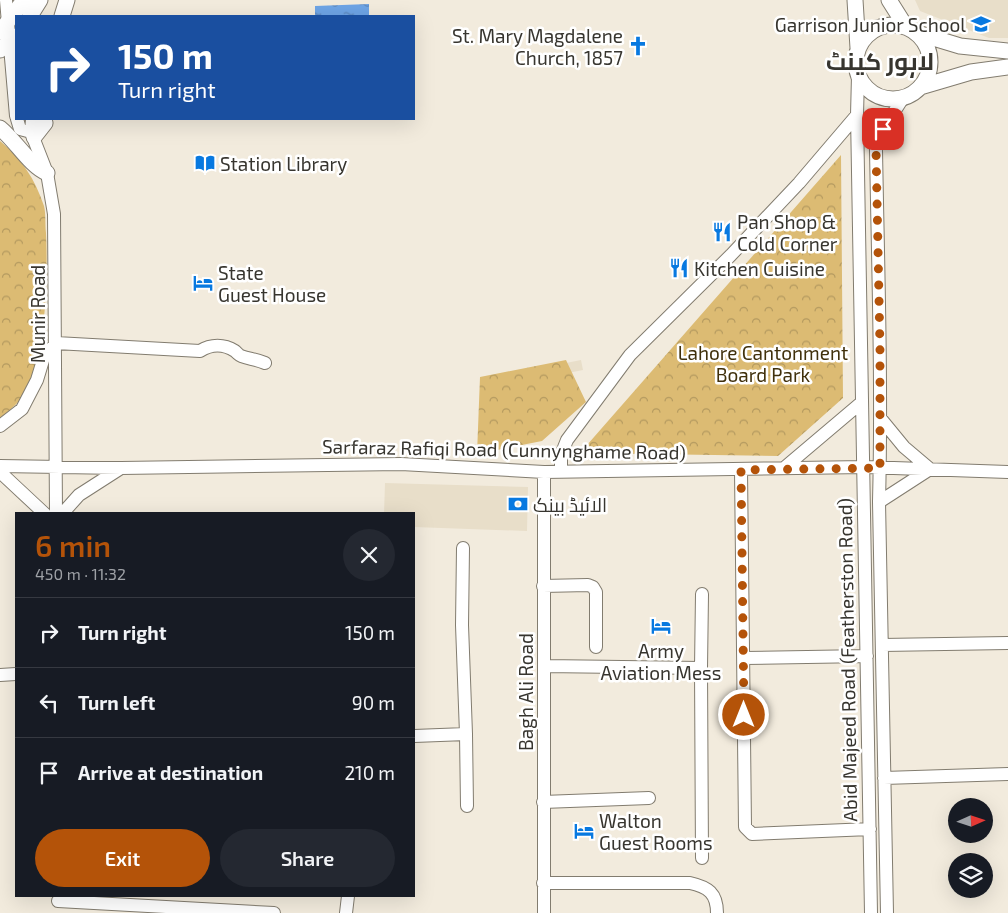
<!DOCTYPE html>
<meta charset="utf-8">
<style>
:root{--surface:#171b24;--page:#242831;--text:#f1f3f6;--muted:#9ea1a6;--line:#363941;--accent:#b45309}
body{margin:0;font-family:"Exo 2",Cairo,sans-serif;background:var(--page);color:var(--text);height:100vh;display:flex;flex-direction:column;font-size:19px;white-space:nowrap}
*{box-sizing:border-box;margin:0}
p{font-size:16px;color:var(--muted)}
.icon{flex:none;width:28px;height:28px;fill:none;stroke:currentColor;stroke-width:2;stroke-linecap:round;stroke-linejoin:round}
.map{position:relative;flex:1;overflow:hidden}
.sheet{position:absolute;left:15px;top:512px;width:400px;height:385px;display:flex;flex-direction:column;background:var(--surface);border-radius:0px;box-shadow:0 5px 20px #0002}
.sheet>*{flex:none}
.banner{position:absolute;left:15px;top:15px;width:400px;height:105px;border-radius:0px;box-shadow:0 5px 20px #0002;background:#1a4fa0;color:#fff;overflow:hidden}
.needle{width:32px;rotate:87deg}
.fabs{position:absolute;left:948px;top:798px;display:grid;gap:10px}
.fabs a{display:grid;place-items:center;width:45px;height:45px;border-radius:50%;background:var(--surface);box-shadow:0 5px 20px #0002;font-size:25px}
.pin{position:absolute;display:grid;place-items:center;width:42px;height:42px;color:#fff;margin:-21px;border-radius:10px;box-shadow:0 2px 8px #0006}
.me{position:absolute;width:55px;margin:-28px;rotate:0deg;stroke-linejoin:round;filter:drop-shadow(0 0 4px #0008)}
.turn{display:flex;align-items:center;gap:18px;height:105px;padding:0 20px;font-size:22px}
.turn .icon{width:65px;height:65px;stroke-width:2.5}
.turn b{display:block;font-size:35px;line-height:42px}
.round{display:grid;place-items:center;flex:none;width:52px;height:52px;border-radius:26px;background:var(--page)}
.overview{display:flex;align-items:center;justify-content:space-between;height:85px;padding:0 20px}
h1{font-size:30px;font-weight:600;line-height:38px;color:var(--accent)}
.cta{display:flex;gap:10px;margin-top:auto;padding:10px 20px}
.cta a{flex:1;height:58px;border-radius:30px;background:var(--accent);color:#fff;font-size:20px;font-weight:600;line-height:58px;text-align:center}
.cta a+a{background:var(--page);color:var(--text)}
ul{padding:0;list-style:none}
li{display:flex;align-items:center;gap:15px;height:70px;padding:0 20px;border-top:1px solid var(--line)}
li div{flex:1}
li b{display:block;font-size:19px}
li em{font-style:normal}
.map>svg:first-child{display:block}
.built{fill:#e8dec9}
.park{fill:url(#park-crowns)}
.water{fill:url(#water-ripples)}
.lines{fill:none;stroke-linecap:round;stroke-linejoin:round}
.minor-casing{stroke:#827c6f;stroke-width:14}
.major-casing{stroke:#827c6f;stroke-width:17}
.minor{stroke:#fff;stroke-width:12}
.major{stroke:#fff;stroke-width:15}
.route{stroke:#b45309;stroke-width:9;stroke-dasharray:0 16.2}
.labels{text-anchor:middle;dominant-baseline:central;stroke-width:5;stroke-linejoin:round;paint-order:stroke}
.poi-label{font-size:19px;fill:#37352f;stroke:#fff;text-anchor:start}
.street-label{font-size:19px;fill:#37352f;stroke:#fff}
.park-label{font-size:19px;fill:#40300b;stroke:#fff}
.district-label{font-size:24px;font-weight:bold;fill:#37352f;stroke:#fff}
</style>
<div class="map">
<svg width="1008" height="913" viewBox="0 0 1008 913">
<defs>
<pattern id="park-crowns" width="20" height="18" patternUnits="userSpaceOnUse" patternTransform="scale(1.25)"><rect width="20" height="18" fill="#dcbb73"/><path d="M2 6a3 3 0 1 1 6 0M12 15a3 3 0 1 1 6 0" fill="none" stroke="#b3995f"/></pattern>
<pattern id="water-ripples" width="26" height="14" patternUnits="userSpaceOnUse" patternTransform="scale(1.25)"><rect width="26" height="14" fill="#6ea4e5"/><path d="M2 4q2-2 4 0t4 0M15 11q2-2 4 0t4 0" fill="none" stroke="#5b86ba"/></pattern>
</defs>
<rect width="100%" height="100%" fill="#f2ebdd"/>
<!-- built -->
<path class="built" d="M915 0H1008V38H989L920 11Z
M581 360 583 370 563 374 561 364Z
M385 483 528 487 527 531 414 527V514H384Z"/>
<!-- park -->
<path class="park" d="M0 141C22 159 35 179 44 206 46 214 45 224 46 233 48 273 46 348 30 384 23 399 13 408 0 418Z
M841 155 843 398 778 456 580 453Z
M566 360 586 402 542 441 477 454 480 377Z"/>
<!-- water -->
<path class="water" d="M369 4V16H315V6Z"/>
<g class="lines">
<defs>
<path id="minor" d="M6 0 16 116
M858 76 857 115 871 913
M17 119 20 129 31 132
M32 119 31 132 47 173 54 214 56 514
M0 426 22 409 37 380 44 357 56 343 200 351C211 344 224 344 235 351 236 352 240 356 241 356 249 359 256 359 265 363
M0 466 121 468 401 464 544 472 865 467 1008 472
M784 468 862 402
M741 470 745 827 752 834 870 829
M0 472 45 514
M544 472V913
M561 472V455L567 440 630 355 731 255 799 183 857 115
M879 502 930 469 904 447 881 419
M62 514 79 495 121 468
M543 586 588 585 593 587 596 592V647
M882 645 1008 643
M744 658 867 656
M544 666 701 668 702 858
M701 668 702 594
M0 675 16 674
M466 734 467 806
M414 736 466 734 462 625 463 548
M884 778 1008 774
M543 802 649 798
M543 883H690C708 887 717 893 717 913
M58 901 274 913
M346 913 348 896
M887 913 879 502C882 384 878 267 876 149L883 129 903 98"/>
<path id="major" d="M855 0 858 48
M889 0 906 27
M30 16 40 0
M62 16 67 0
M856 62a37 37 0 1 1 74 0a37 37 0 1 1-74 0Z
M0 32 24 0
M917 33 960 46 1008 51
M0 50 16 36
M920 87 971 72 1008 67
M0 128C16 141 30 166 47 173
M34 137 45 123 44 119"/>
</defs>
<!-- minor casing -->
<use href="#minor" class="minor-casing"/>
<!-- major casing -->
<use href="#major" class="major-casing"/>
<!-- minor -->
<use href="#minor" class="minor"/>
<!-- major -->
<use href="#major" class="major"/>
</g>
<g class="lines">
<!-- route -->
<path class="route" d="M744 715 741 470 880 468V348L876 149 883 129"/>
</g>
<!-- icons -->
<defs>
<symbol id="school-bare" viewBox="-9 -9 18 18"><path d="M0-5L7-2L0 1L-7-2ZM-4 1L0 2.5L4 1V4Q0 6-4 4Z" fill="#0879e0" stroke="#fff" stroke-width="2.5" paint-order="stroke"/></symbol>
<symbol id="church-bare" viewBox="-9 -9 18 18"><path d="M-1.2-6h2.4v3.5h3.3v2.4h-3.3V6h-2.4V-.1h-3.3v-2.4h3.3Z" fill="#0879e0" stroke="#fff" stroke-width="2.5" paint-order="stroke"/></symbol>
<symbol id="library-bare" viewBox="-9 -9 18 18"><path d="M-6-4Q-3-5.5-.7-3.5V5Q-3 3-6 4ZM6-4Q3-5.5 .7-3.5V5Q3 3 6 4Z" fill="#0879e0" stroke="#fff" stroke-width="2.5" paint-order="stroke"/></symbol>
<symbol id="restaurant-bare" viewBox="-9 -9 18 18"><path d="M-5-6h1v4h1v-4h1v4h1v-4h1v5L-1.5 .5V6h-2V.5L-5-1ZM5-6V6H3V1.5H1.5Q1.5-4 5-6Z" fill="#0879e0" stroke="#fff" stroke-width="2.5" paint-order="stroke"/></symbol>
<symbol id="hotel-bare" viewBox="-9 -9 18 18"><path d="M-6-4.5h1.5V1H6V5H4.5V3h-9V5H-6ZM-4 0a1.8 1.8 0 1 1 3.6 0ZM.5 0V-2.5h3Q6-2.5 6 0Z" fill="#0879e0" stroke="#fff" stroke-width="2.5" paint-order="stroke"/></symbol>
<symbol id="bank-bare" viewBox="-9 -9 18 18"><path d="M-6-4H6V4H-6ZM0-2.3a2.3 2.3 0 1 0 0 4.6a2.3 2.3 0 1 0 0-4.6Z" fill="#0879e0" stroke="#fff" stroke-width="2.5" paint-order="stroke"/></symbol>
</defs>
<g fill-rule="evenodd">
<use href="#school-bare" x="967" y="10" width="28" height="28"/>
<use href="#church-bare" x="624" y="32" width="28" height="28"/>
<use href="#library-bare" x="191" y="149" width="28" height="28"/>
<use href="#restaurant-bare" x="708" y="218" width="28" height="28"/>
<use href="#restaurant-bare" x="665" y="254" width="28" height="28"/>
<use href="#hotel-bare" x="189" y="269" width="28" height="28"/>
<use href="#bank-bare" x="504" y="490" width="28" height="28"/>
<use href="#hotel-bare" x="647" y="612" width="28" height="28"/>
<use href="#hotel-bare" x="570" y="817" width="28" height="28"/>
</g>
<g class="labels">
<!-- poi labels -->
<g class="poi-label">
<text x="966" y="24" text-anchor="end">Garrison Junior School</text>
<text x="623" y="35" text-anchor="end">St. Mary Magdalene<tspan x="623" dy="22">Church, 1857</tspan></text>
<text x="220" y="163">Station Library</text>
<text x="737" y="221">Pan Shop &amp;<tspan x="737" dy="22">Cold Corner</tspan></text>
<text x="694" y="268">Kitchen Cuisine</text>
<text x="218" y="272">State<tspan x="218" dy="22">Guest House</tspan></text>
<text x="533" y="504">الائیڈ بینک</text>
<text x="661" y="650" text-anchor="middle">Army<tspan x="661" dy="22">Aviation Mess</tspan></text>
<text x="599" y="820">Walton<tspan x="599" dy="22">Guest Rooms</tspan></text>
</g>
<!-- street labels -->
<g class="street-label">
<text transform="translate(37 314) rotate(-90)">Munir Road</text>
<text transform="translate(504 449) rotate(1)">Sarfaraz Rafiqi Road (Cunnynghame Road)</text>
<text transform="translate(847 660) rotate(-91)">Abid Majeed Road (Featherston Road)</text>
<text transform="translate(525 692) rotate(-90)">Bagh Ali Road</text>
</g>
<!-- park labels -->
<g class="park-label">
<text x="763" y="352">Lahore Cantonment<tspan x="763" dy="22">Board Park</tspan></text>
</g>
<!-- district labels -->
<g class="district-label">
<text x="880" y="60">لاہور کینٹ</text>
</g>
</g>
</svg>
<div class="fabs">
<a><svg class="needle" viewBox="-14 -14 28 28"><path d="M0-13l5 13h-10z" fill="#e53935"/><path d="M0 13l5-13h-10z" fill="#9ea1a6"/></svg></a>
<a><svg class="icon" aria-label="layers" viewBox="0 0 24 24"><path d="M12 4l9 5-9 5-9-5zM3 14l9 5 9-5"/></svg></a>
</div>
<div class="pin" style="left:883px;top:129px;background:#d93025"><svg class="icon" aria-label="arrive" viewBox="0 0 24 24"><path d="M6 21V4h12l-3 4 3 4H6"/></svg></div>
<svg class="me" style="left:744px;top:715px" viewBox="-20 -20 40 40"><circle r="17" fill="#b45309" stroke="#fff" stroke-width="3"/><path d="M0-11L8 9 0 5-8 9z" fill="#fff"/></svg>
<div class="banner">
<div class="turn"><svg class="icon" aria-label="right" viewBox="0 0 24 24"><path d="M7 20v-9h11M14 6l5 5-5 5"/></svg><div><b>150 m</b>Turn right</div></div>
</div>
<section class="sheet">
<div class="overview"><div><h1>6 min</h1><p>450 m · 11:32</p></div><a class="round"><svg class="icon" aria-label="close" viewBox="0 0 24 24"><path d="M6 6l12 12M18 6L6 18"/></svg></a></div>
<ul>
<li><svg class="icon" aria-label="right" viewBox="0 0 24 24"><path d="M7 20v-9h11M14 6l5 5-5 5"/></svg><div><b>Turn right</b></div><em>150 m</em></li>
<li><svg class="icon" aria-label="left" viewBox="0 0 24 24"><path d="M17 20v-9H6M10 6l-5 5 5 5"/></svg><div><b>Turn left</b></div><em>90 m</em></li>
<li><svg class="icon" aria-label="arrive" viewBox="0 0 24 24"><path d="M6 21V4h12l-3 4 3 4H6"/></svg><div><b>Arrive at destination</b></div><em>210 m</em></li>
</ul>
<div class="cta"><a>Exit</a><a>Share</a></div>
</section>
</div>
